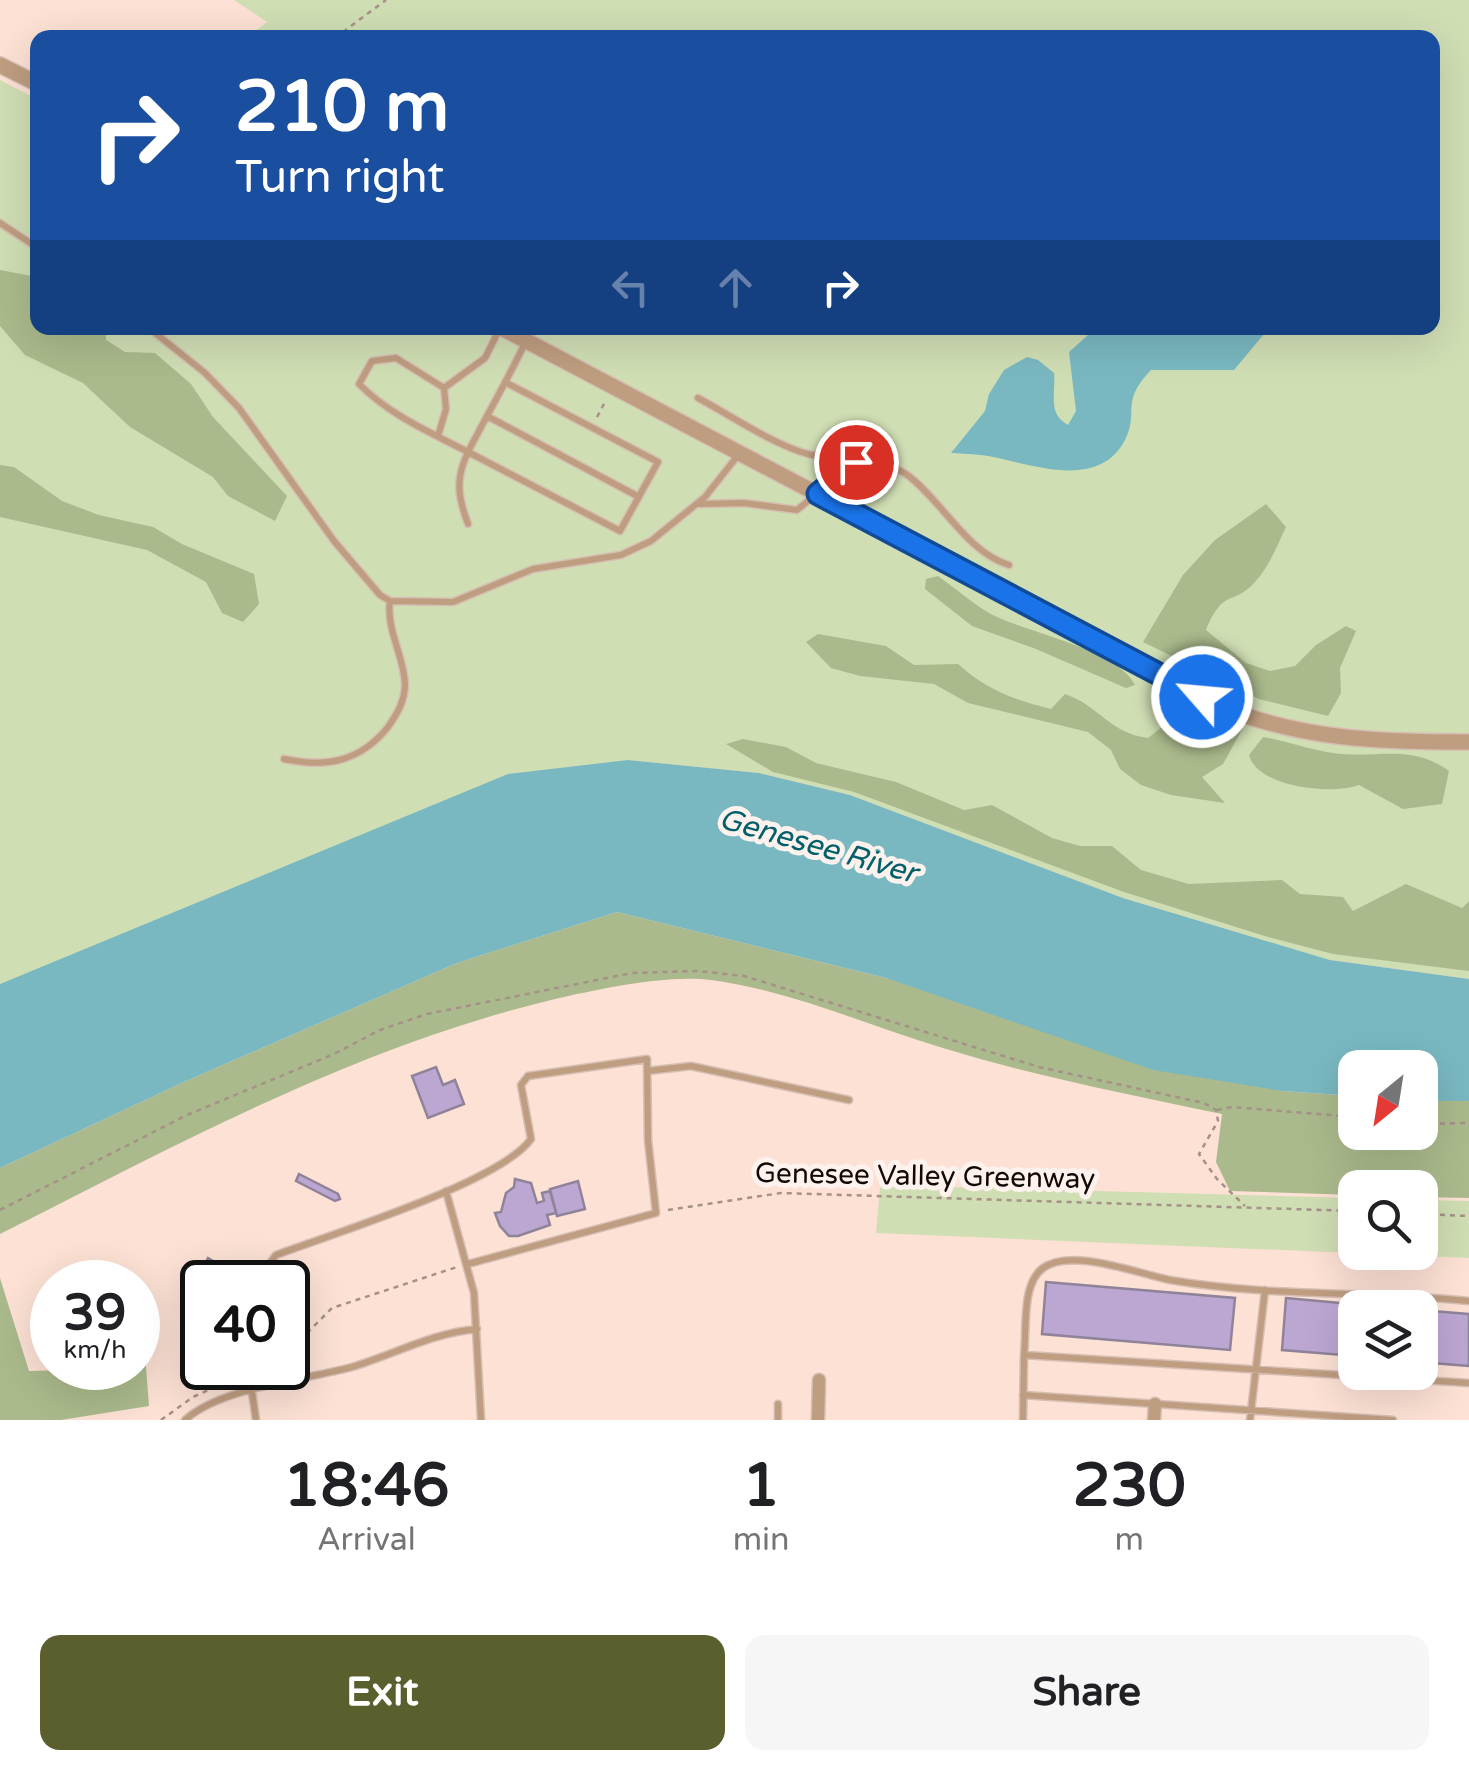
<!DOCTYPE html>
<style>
:root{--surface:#fff;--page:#f6f6f6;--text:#202124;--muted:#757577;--accent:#5a5f2d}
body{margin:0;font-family:"Varela Round",sans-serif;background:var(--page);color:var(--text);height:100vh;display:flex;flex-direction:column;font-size:38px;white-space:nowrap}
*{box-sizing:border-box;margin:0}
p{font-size:32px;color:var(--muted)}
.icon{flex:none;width:55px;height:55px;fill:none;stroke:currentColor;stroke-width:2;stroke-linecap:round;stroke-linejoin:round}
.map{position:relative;height:1420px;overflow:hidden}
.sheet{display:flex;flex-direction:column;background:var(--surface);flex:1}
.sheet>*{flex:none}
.top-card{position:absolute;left:30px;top:30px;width:1410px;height:305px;border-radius:20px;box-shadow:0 10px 40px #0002;background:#1a4fa0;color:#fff;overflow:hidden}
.needle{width:65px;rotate:210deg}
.buttons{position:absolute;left:1338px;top:1050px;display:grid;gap:20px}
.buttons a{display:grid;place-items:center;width:100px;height:100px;border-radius:20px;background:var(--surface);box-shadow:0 10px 40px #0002;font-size:50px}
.speed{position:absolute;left:30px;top:1260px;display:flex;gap:20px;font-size:50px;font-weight:700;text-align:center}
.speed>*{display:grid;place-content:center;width:130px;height:130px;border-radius:50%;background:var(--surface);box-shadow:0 10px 40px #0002;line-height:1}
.speed small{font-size:25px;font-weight:400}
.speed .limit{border:5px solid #111;border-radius:15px;background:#fff;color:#111}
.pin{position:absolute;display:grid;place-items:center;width:85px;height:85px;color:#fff;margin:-42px;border:5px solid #fff;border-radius:50%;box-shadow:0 2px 10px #0007}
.me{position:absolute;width:110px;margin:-55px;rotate:297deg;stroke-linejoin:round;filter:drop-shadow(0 0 8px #0008)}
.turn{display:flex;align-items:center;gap:35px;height:210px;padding:0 40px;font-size:45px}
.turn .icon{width:130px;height:130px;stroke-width:2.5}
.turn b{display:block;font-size:70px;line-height:85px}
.lanes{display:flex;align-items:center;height:95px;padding:0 40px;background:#0003;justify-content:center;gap:50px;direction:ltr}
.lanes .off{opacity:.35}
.eta{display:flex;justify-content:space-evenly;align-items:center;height:170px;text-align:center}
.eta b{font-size:60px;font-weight:700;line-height:70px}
.action{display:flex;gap:20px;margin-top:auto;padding:20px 40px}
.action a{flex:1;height:115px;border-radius:20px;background:var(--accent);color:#fff;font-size:40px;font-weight:700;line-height:115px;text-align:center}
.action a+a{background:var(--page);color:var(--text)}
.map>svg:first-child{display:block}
.green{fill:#d0deb4}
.forest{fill:#abba8c}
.water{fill:#7ab8c1}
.building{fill:#bca7d3;stroke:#8e8399;stroke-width:2.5}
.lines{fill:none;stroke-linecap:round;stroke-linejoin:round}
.service-casing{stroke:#d6beb3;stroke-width:9}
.minor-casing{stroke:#d6beb3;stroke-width:15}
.tertiary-casing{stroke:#d6beb3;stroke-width:18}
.path{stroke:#a59187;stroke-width:2.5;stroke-dasharray:5 5;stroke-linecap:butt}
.service{stroke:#be9d80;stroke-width:6}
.minor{stroke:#be9d80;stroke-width:12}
.tertiary{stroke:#be9d80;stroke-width:15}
.route-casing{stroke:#114b97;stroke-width:25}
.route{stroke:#1a73e8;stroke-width:18}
.labels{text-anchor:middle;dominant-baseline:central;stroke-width:10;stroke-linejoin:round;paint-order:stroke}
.street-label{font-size:28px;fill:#110906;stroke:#fdf2ed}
.water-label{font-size:30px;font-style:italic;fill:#02606a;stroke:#fdf2ed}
</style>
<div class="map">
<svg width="1469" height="1420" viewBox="0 0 1469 1420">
<rect width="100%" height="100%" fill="#fce1d4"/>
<!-- green -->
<path class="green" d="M234 0H1469V979L1330 960 1123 898 850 795 759 773 628 760 108 941 0 984V80L37 99 38 328H1432V38H246L267 22Z
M911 1186 1355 1198V1252H1420V1200L1469 1201V1258L876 1233 880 1187Z"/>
<!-- forest -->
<path class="forest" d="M0 270 37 277 38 328H106V340L125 352 155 353 191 384 213 417 287 496 275 521 228 496 213 477 130 427 83 383 25 355 0 326Z
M0 465 14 467 62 501 99 515 153 527 182 544 254 574 259 604 243 622 222 613 206 582 147 550 0 517Z
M1266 504 1286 527C1277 546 1269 567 1255 582 1232 607 1224 587 1206 630L1246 663 1270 671 1295 666 1316 645 1346 626 1356 631 1340 668 1341 693 1328 716 1259 699 1143 642 1183 575 1215 540Z
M938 576C955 588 972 603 989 613 1025 633 1118 649 1135 685L1126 688 1036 649 972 626 925 589 926 579Z
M818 634 886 646 914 665 958 664C987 690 1014 700 1051 709L1065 694C1100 706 1109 733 1148 738L1166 724 1175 700 1211 709 1243 728 1223 764 1202 777 1225 803 1171 795 1141 785 1120 769 1111 750 1088 732 968 703 934 684 860 676 831 668 806 642Z
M1263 737C1286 741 1310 750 1333 753 1378 759 1410 743 1449 771L1442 804 1403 809 1359 785C1332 795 1258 788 1249 755Z
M743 739 786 747 816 763 896 782 964 810 992 805 1052 838 1080 846H1112L1141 870 1189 884 1282 880 1300 894 1343 897 1353 911 1406 884 1462 908 1469 901V971L1333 954 1268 937 1124 892 854 792 773 772 726 744Z
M617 912 886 978 1282 1091 1355 1096V1132H1420V1101H1469V1198L1420 1197V1188H1355V1195L1230 1191 1216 1162 1222 1114C1128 1094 1034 1076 943 1048 866 1025 792 991 711 980 668 974 598 989 555 999 358 1046 180 1143 0 1234V1168L186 1081 457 963Z
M0 1278 29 1371 138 1368V1355L145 1354 149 1406 61 1420H0Z"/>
<!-- water -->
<path class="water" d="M1096 328H1269L1234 370H1151C1119 404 1140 410 1125 440 1100 488 1039 467 998 458 983 454 967 454 951 453L985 411 989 394 1004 370 1027 357 1038 360 1054 373C1056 394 1047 414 1068 425L1076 411 1069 352Z
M628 760 759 773 850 795 1123 898 1330 960 1469 979V1101H1420V1068H1355V1096L1282 1091 1153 1070 886 978 617 912 457 963 186 1081 0 1168V984L508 774Z"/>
<!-- building -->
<path class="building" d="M436 1067 443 1085 455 1080 464 1104 428 1118 412 1076Z
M299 1174 338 1194 340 1199 335 1201 296 1181Z
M515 1179 531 1183 537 1203 544 1201 542 1193 550 1191 556 1213 547 1215 550 1225 518 1236H509L500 1226 495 1213 501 1212 506 1193 514 1187Z
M578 1181 585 1209 557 1216 550 1189Z
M208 1258 246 1281V1282H237L205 1264Z
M1046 1282 1235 1298 1230 1350 1042 1334Z
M1286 1298 1395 1308H1355V1356L1282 1350Z
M1420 1310 1469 1314V1366L1420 1362Z"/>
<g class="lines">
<defs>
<path id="service" d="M0 223 38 248
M149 328 205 373 239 408 334 541 380 595 390 601 453 602 533 569 621 555 651 541 705 497 739 454
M505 382 658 462 620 531 468 452C487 415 508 379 526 341
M698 398C730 415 774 445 808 454 835 461 884 459 906 474 942 500 966 552 1009 565
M487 416 639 497
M438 436 446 409 444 388
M700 504 744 503 797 510 855 462
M468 524C458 497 455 479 468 452 428 431 391 416 359 384L372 361 396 358 444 388 485 358 500 328
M284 759C326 768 360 762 388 727 397 714 405 701 405 684 404 656 386 630 390 601
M647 1071 691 1066 849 1100
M446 1191 474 1293 481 1420
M272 1282 268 1266 276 1255C332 1234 501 1182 531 1139L521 1085 528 1076 647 1059 648 1140 656 1213 468 1264
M288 1338 297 1380
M1024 1355C1027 1330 1021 1284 1043 1268 1071 1247 1139 1274 1170 1280 1269 1297 1370 1291 1469 1301
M252 1392 256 1420
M1023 1395 1393 1420
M185 1420C221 1387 305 1380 352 1367 395 1354 432 1333 477 1329
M778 1420V1404
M1023 1420 1024 1355 1469 1383
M1250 1420 1265 1290"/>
<path id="minor" d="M818 1420 819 1380
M1154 1420 1155 1404"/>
<path id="tertiary" d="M0 65 38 84
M502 328 1220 706C1301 740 1382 742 1469 742"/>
</defs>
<!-- service casing -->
<use href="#service" class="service-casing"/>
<!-- minor casing -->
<use href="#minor" class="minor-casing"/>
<!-- tertiary casing -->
<use href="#tertiary" class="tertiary-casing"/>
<!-- path -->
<path class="path" d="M335 38 386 0
M597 417 605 402
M1217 1110 1232 1107 1355 1117
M1420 1124 1469 1123
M0 1210 187 1115 334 1054 380 1030 427 1014 632 973 698 971 744 976 1039 1067 1204 1103 1216 1110 1218 1121 1199 1154 1217 1179 1245 1206
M668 1210 781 1193 1355 1211
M1420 1214 1469 1216
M300 1340 332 1308 457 1267
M161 1420 193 1397 257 1368"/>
<!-- service -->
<use href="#service" class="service"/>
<!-- minor -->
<use href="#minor" class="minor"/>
<!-- tertiary -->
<use href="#tertiary" class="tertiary"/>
</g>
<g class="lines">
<defs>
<path id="route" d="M856 462 818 494 1202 697"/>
</defs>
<!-- route casing -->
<use href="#route" class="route-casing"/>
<!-- route -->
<use href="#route" class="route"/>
</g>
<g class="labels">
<!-- street labels -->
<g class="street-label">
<text transform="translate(925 1176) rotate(1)">Genesee Valley Greenway</text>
</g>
<!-- water labels -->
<g class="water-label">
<text transform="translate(818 846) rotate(16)">Genesee River</text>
</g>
</g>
</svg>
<div class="buttons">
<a><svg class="needle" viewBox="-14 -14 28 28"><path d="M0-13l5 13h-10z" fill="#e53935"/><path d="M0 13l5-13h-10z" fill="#757577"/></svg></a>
<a><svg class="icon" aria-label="search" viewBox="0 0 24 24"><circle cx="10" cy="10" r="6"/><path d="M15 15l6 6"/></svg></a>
<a><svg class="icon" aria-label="layers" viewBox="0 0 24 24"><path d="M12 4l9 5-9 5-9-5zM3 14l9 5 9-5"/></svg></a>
</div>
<div class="speed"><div>39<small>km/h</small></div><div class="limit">40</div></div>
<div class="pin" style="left:856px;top:462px;background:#d93025"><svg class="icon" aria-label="arrive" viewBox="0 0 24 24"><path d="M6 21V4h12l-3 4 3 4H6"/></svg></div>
<svg class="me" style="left:1202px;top:697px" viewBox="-20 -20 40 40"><circle r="17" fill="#1a73e8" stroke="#fff" stroke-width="3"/><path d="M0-11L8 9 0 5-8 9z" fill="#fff"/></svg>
<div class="top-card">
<div class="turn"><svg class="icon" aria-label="right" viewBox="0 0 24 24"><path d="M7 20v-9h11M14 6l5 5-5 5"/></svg><div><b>210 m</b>Turn right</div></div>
<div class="lanes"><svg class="icon off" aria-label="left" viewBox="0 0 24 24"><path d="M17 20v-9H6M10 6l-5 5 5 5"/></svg><svg class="icon off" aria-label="ahead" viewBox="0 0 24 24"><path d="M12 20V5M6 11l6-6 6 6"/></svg><svg class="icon" aria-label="right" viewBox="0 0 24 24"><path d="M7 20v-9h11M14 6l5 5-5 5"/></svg></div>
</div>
</div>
<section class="sheet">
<div class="eta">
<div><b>18:46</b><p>Arrival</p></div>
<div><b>1</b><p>min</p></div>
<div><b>230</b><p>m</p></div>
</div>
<div class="action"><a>Exit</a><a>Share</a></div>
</section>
